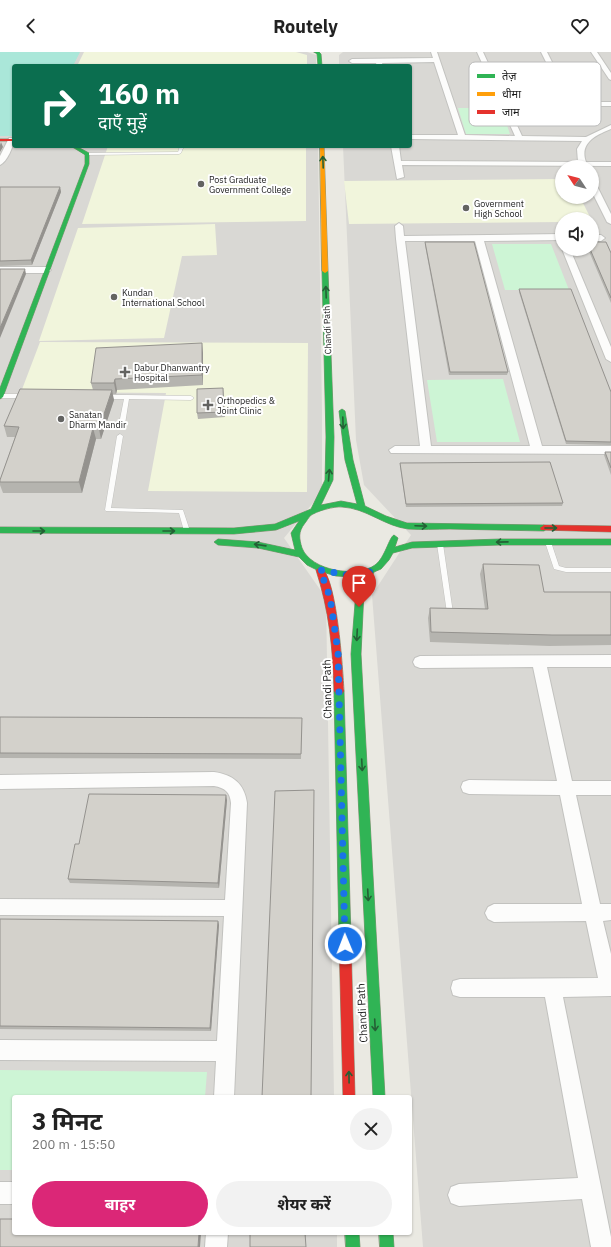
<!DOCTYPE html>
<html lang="hi">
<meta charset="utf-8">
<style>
:root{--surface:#fff;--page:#f2f2f2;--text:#222;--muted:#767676;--accent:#db2777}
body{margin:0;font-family:"IBM Plex Sans","Noto Sans Devanagari",sans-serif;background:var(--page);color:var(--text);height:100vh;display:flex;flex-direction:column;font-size:15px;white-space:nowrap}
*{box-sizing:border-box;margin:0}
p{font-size:13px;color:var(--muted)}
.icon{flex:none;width:22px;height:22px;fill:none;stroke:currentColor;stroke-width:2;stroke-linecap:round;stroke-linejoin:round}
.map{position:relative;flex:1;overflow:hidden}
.drawer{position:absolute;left:12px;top:1043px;width:400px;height:140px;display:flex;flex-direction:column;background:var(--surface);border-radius:4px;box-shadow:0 1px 3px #0004}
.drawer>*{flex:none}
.banner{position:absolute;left:12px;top:12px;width:400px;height:84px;border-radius:4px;box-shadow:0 1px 3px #0004;background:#0b6e4f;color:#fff;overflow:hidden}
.needle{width:26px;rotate:306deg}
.tools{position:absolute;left:555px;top:108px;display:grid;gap:8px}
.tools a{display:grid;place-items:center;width:44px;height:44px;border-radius:50%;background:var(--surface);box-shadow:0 1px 3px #0004;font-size:20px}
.pin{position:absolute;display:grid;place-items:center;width:34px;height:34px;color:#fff;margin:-41px -17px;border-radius:50% 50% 50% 0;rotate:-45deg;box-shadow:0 0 4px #0007}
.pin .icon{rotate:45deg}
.me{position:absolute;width:44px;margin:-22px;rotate:359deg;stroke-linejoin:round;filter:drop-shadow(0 0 3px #0008)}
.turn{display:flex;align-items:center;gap:14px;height:84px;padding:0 20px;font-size:18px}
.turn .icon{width:52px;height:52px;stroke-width:2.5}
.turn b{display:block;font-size:28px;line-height:34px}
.round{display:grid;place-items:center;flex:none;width:42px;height:42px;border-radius:21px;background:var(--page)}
.headline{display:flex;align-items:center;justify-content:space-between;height:68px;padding:0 20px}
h1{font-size:24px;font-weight:700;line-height:30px}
.button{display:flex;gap:8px;margin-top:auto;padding:8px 20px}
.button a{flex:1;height:46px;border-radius:24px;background:var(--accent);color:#fff;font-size:16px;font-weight:700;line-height:46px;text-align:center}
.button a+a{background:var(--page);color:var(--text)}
header{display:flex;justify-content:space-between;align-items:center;height:52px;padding:0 20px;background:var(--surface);font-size:18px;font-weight:700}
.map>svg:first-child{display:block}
.residential{fill:#d9d8d4;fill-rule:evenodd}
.education{fill:#f1f5dc}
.park{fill:#cdf5d5}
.pitch{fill:#aae7d9}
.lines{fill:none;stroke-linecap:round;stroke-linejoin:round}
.lane-casing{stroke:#c2c2bf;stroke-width:1}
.street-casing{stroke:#c2c2bf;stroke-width:2}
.fast-casing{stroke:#8d947b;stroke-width:1}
.slow-casing{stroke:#8d947b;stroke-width:1}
.jam-casing{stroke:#8d947b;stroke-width:1}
.lane{fill:#fcfcfb;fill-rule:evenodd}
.street{fill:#fcfcfb;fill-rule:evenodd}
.fast{fill:#30b455;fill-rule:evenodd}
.slow{fill:#ff9f0a;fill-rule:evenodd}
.jam{fill:#e5322d;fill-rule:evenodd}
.wall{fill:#b5b4af}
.shaded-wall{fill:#94928e}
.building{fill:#d3d1cb;stroke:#94928e}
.oneway{stroke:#246035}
.route{stroke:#1a73e8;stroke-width:7;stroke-dasharray:0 12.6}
.poi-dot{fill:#636361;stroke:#fff;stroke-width:1.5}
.labels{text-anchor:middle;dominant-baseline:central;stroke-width:4;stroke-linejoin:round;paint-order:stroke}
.far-poi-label{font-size:9px;fill:#1b1b1b;stroke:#fff;text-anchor:start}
.far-street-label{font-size:9px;fill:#1b1b1b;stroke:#fff}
.street-label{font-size:11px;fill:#1b1b1b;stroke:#fff}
.key{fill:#fff;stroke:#bbb;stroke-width:1}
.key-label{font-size:11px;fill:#1b1b1b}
</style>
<header><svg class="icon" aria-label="back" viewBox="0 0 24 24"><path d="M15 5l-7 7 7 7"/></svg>Routely<svg class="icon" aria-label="heart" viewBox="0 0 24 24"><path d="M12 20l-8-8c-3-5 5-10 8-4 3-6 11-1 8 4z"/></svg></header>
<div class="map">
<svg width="611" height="1195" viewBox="0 0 611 1195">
<rect width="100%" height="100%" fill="#eae9e2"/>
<!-- residential -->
<path class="residential" d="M0 0H307L316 3V14H14V94H318L322 360V440L284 486 326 546 334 1045H14V1181H337V1195H0Z
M343 0H611V1195H423L372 543 411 483 364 433 356 388 343 94H410V14H339V3ZM562 115H592V145H562ZM562 167H592V197H562Z"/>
<!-- education -->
<path class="education" d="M84 0H296L307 3V14H77Z
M108 94H306V169L82 172Z
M562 127V145H580L591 167H562V170L349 172 344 129Z
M215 172 217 203 182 204 164 286 39 289 78 176Z
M40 290 308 291 307 440 148 439 166 341 21 340Z"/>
<!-- park -->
<path class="park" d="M458 56H501L510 82H466Z
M492 192H551L569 238H505Z
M503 327 520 390H437L427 328Z
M0 1018 207 1020 205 1045H14V1118H0Z"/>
<!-- pitch -->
<path class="pitch" d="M0 0H80L73 14H14V84H0Z"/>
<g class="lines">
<defs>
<path id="lane" d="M180 94H184L181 101 179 102 87 103 85 102 87 101 178 100Z
M1 342H27L30 344 27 346H1L0 345Z
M127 343 191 344 194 346 191 348 129 347 125 372 122 374 119 372 124 347H105L102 345 105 343Z
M120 382 123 384 111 456 183 458 190 479 189 481H187L184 479 179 461 106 459 105 458 117 384Z
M546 488H548L551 490 559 514 566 516H611V520H566L554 517 545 490Z
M438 490H440L443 492 453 561 450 564 447 561 437 492Z"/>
<path id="street" d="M431 0H437L465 83 515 84 477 0H483L506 50H566L541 0H547L572 50H611V54H508L522 84 586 85 611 73V77C596 83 579 91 586 110H611V114L402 113 404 125 397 127 391 94H399L401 109 578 110 577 97 582 89 410 87V83H458L434 10 382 11 383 14H377L376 11H352L349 9 352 7 433 6Z
M591 0H597L611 21V28L609 27Z
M9 86H14C14 94 7 110 0 113V104Z
M592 130 596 132 611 162V172L607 170 592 140Z
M399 171 403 174 404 184 562 182V188L484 189 542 394H611V402L391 401 389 398 395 394H420L396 187 395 174ZM405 189H475L530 394H431Z
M592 183H601L605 186 601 189H592Z
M562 197H570L611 295V310L606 307Z
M0 215H47L51 218 47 221H0Z
M611 603V615H547L572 729H611V743H576L600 852H611V868L603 869 611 902V944L563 945 611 1185V1195H591L582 1147 459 1154 451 1151 448 1143 451 1135 459 1132 578 1126 545 945H460L453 943 451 936 453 929 460 927 598 926 586 869 494 870 488 867 485 861 488 855 494 852H582L560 743 469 742 463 740 461 735 463 730 469 728 557 729 533 615 420 616 415 614 413 610 415 606 420 604Z
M214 720C233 723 244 731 247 751L234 1045H214L216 1009 0 1008V988L217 989 224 864 0 863V847L225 848 231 751C230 740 225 736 214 734L0 737V723Z
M0 1130H14V1152H0Z
M206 1181H228L227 1195H205Z"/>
<path id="fast" d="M314 0H319L321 2 322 14H318L317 2Z
M71 94H76L89 101V112L3 345 0 347V336L85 112V103Z
M325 217 328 219 334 385 333 428 321 453 341 449 357 452 345 408 339 359 342 357 345 359 353 408 365 454 386 464 407 471 544 473 548 476 544 479C513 478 481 478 450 477 436 477 421 478 408 477 384 474 366 456 342 455 335 454 316 459 310 464 308 466 307 469 305 471 298 480 299 486 302 496 311 519 357 526 375 513 385 506 389 485 394 483L398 486 395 495 412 490 500 487H611V493H500L412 496 393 501 389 508 381 517 374 520 364 539 361 602 385 1045H373L351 602 356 539 364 523 352 525 336 524 319 519 307 513 299 505 258 496 218 493 214 490 218 487 258 490 295 498 291 481 299 469 276 478 234 482 0 481V475L234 476 275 472 311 457 325 428 326 385 322 219Z
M339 635 342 636 344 639 351 887 349 891 345 893 341 891 339 887 334 639 336 636Z
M345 1181H359L360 1195H346Z
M379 1181H393L394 1195H380Z"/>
<path id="slow" d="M320 94H324L328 219 325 221 322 219Z"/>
<path id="jam" d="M0 87H14V89H0Z
M544 473 611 474V480L541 478 540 476Z
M320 515C337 520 343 621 344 639L342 642H336L334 639C333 597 329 558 316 518Z
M345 881 349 883 351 887 355 1045H343L339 887 341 883Z"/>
</defs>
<!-- lane casing -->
<use href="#lane" class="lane-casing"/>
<!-- street casing -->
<use href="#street" class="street-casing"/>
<!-- fast casing -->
<use href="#fast" class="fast-casing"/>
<!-- slow casing -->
<use href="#slow" class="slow-casing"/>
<!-- jam casing -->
<use href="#jam" class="jam-casing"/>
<!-- lane -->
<use href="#lane" class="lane"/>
<!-- street -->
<use href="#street" class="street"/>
<!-- fast -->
<use href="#fast" class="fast"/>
<!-- slow -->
<use href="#slow" class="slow"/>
<!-- jam -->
<use href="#jam" class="jam"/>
</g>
<!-- wall -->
<path class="wall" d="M0 135H60L61 140 32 213 0 214Z
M425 190 508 320 507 323H449L425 193Z
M588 197H592L611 201V251Z
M519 237 611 340V393L566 392 519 240Z
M203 301V333L117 338 116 342H112L114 348 101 387H96L82 441H3L0 433V428L15 385H7L4 374 93 338 91 331Z
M223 336 225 365 198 367 197 361Z
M605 400H611V423L604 403Z
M400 411 563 451 562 454 406 455 400 414Z
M483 512 544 540H611V593L549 594 430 590 428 566 430 556 485 557 480 522Z
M0 665 302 666 301 707 0 706Z
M227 748 219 836 70 831 68 827 79 792Z
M0 867 218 869 219 873 211 979 0 977Z"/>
<!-- shaded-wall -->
<path class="shaded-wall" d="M1 90 3 95 0 100V93Z
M60 135 61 140 32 213 31 208Z
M25 217 26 222 0 286V276Z
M202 291 203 301V333L202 323Z
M115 327 117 338 116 342 114 331Z
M112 338 114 348 101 387 99 377Z
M93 376 96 387 82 441 79 430Z
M226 743 227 748 219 836 218 831Z
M218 869 219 873 211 979 210 976Z
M199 1181H201L200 1195H198Z"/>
<!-- building -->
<path class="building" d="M0 135H60L31 208 0 209Z
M425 190H474L508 320H450Z
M592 190H606L611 201V246L590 197H592Z
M0 217H25L0 276Z
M519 237H571L611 340V390L566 389Z
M202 291V323L115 327 114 331H91L96 296Z
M223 336 224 360 197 361V337Z
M20 337 112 338 99 377 93 376 79 430H0V428L19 375 4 374Z
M605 400H611V416Z
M550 410 563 451 406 452 400 411Z
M483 512 539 513 544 540H611V583H552L431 580 430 556 488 557Z
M0 665 302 666 301 702 0 701Z
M314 738 311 1045H262L275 739Z
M89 742 226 743 218 831 68 827 75 792H79Z
M0 867 218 869 210 976 0 974Z
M0 1167H14V1181H199L198 1195H0Z
M250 1181H305L306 1195H250Z"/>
<!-- one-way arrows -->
<defs><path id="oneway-shaft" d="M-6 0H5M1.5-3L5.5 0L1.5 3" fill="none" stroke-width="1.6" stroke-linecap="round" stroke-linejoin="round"/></defs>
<g class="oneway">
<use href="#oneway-shaft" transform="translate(323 110) rotate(-92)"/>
<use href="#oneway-shaft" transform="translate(326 240) rotate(-92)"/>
<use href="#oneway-shaft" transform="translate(343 371) rotate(88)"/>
<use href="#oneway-shaft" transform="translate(329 423) rotate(-85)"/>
<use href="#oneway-shaft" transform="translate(421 474) rotate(2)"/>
<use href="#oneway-shaft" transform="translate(551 476)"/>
<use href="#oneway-shaft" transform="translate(39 479)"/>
<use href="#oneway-shaft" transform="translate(169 479)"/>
<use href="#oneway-shaft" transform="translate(502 490) rotate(179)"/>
<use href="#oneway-shaft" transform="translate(260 493) rotate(-172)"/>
<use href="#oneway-shaft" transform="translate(357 583) rotate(93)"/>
<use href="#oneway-shaft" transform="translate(362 713) rotate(87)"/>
<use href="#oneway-shaft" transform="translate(368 843) rotate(87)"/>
<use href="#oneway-shaft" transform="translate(375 973) rotate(87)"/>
<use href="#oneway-shaft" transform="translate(349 1025) rotate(-91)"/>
</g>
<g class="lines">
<!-- route -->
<path class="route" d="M345 892 338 600 330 545 320 518 348 523 370 519 360 539 359 555"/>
</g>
<!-- markers -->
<g class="poi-dot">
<circle cx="201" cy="132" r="4"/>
<circle cx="466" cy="156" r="4"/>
<circle cx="114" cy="245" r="4"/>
<path d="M123 314h4v4h4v4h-4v4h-4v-4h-4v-4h4z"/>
<path d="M206 347h4v4h4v4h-4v4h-4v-4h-4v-4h4z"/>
<circle cx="61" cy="367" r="4"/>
</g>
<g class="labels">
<!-- far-poi labels -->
<g class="far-poi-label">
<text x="209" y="127">Post Graduate<tspan x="209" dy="10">Government College</tspan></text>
<text x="474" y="151">Government<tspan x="474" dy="10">High School</tspan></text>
<text x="122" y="240">Kundan<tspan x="122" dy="10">International School</tspan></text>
<text x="134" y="315">Dabur Dhanwantry<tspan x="134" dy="10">Hospital</tspan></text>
<text x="217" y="348">Orthopedics &amp;<tspan x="217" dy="10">Joint Clinic</tspan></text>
<text x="69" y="362">Sanatan<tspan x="69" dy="10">Dharm Mandir</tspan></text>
</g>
<!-- far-street labels -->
<g class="far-street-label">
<text transform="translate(327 278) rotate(-92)">Chandi Path</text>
</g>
<!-- street labels -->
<g class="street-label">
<text transform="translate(327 637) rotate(-91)">Chandi Path</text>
<text transform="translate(362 961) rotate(-93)">Chandi Path</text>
</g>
</g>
<!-- legend -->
<rect x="469" y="10" width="132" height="64" rx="6" class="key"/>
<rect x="477" y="22" width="18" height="4" fill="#30b455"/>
<rect x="477" y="40" width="18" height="4" fill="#ff9f0a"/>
<rect x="477" y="58" width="18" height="4" fill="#e5322d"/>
<g class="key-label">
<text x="502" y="28">तेज़</text>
<text x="502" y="46">धीमा</text>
<text x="502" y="64">जाम</text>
</g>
</svg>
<div class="tools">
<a><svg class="needle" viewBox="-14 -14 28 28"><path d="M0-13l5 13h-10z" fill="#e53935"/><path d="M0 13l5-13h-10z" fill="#767676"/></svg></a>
<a><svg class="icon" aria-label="sound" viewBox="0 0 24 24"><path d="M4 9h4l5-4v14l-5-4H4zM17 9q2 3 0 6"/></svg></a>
</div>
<div class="pin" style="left:359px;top:555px;background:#d93025"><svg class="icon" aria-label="arrive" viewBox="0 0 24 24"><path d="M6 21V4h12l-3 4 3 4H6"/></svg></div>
<svg class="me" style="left:345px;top:892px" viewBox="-20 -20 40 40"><circle r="17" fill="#1a73e8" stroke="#fff" stroke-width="3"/><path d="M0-11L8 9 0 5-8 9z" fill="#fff"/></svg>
<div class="banner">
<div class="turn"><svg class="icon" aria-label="right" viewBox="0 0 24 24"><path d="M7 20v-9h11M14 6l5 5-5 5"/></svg><div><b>160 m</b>दाएँ मुड़ें</div></div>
</div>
<section class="drawer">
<div class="headline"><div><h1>3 मिनट</h1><p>200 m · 15:50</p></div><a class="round"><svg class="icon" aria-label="close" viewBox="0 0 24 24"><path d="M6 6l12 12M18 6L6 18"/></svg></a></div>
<div class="button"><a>बाहर</a><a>शेयर करें</a></div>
</section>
</div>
